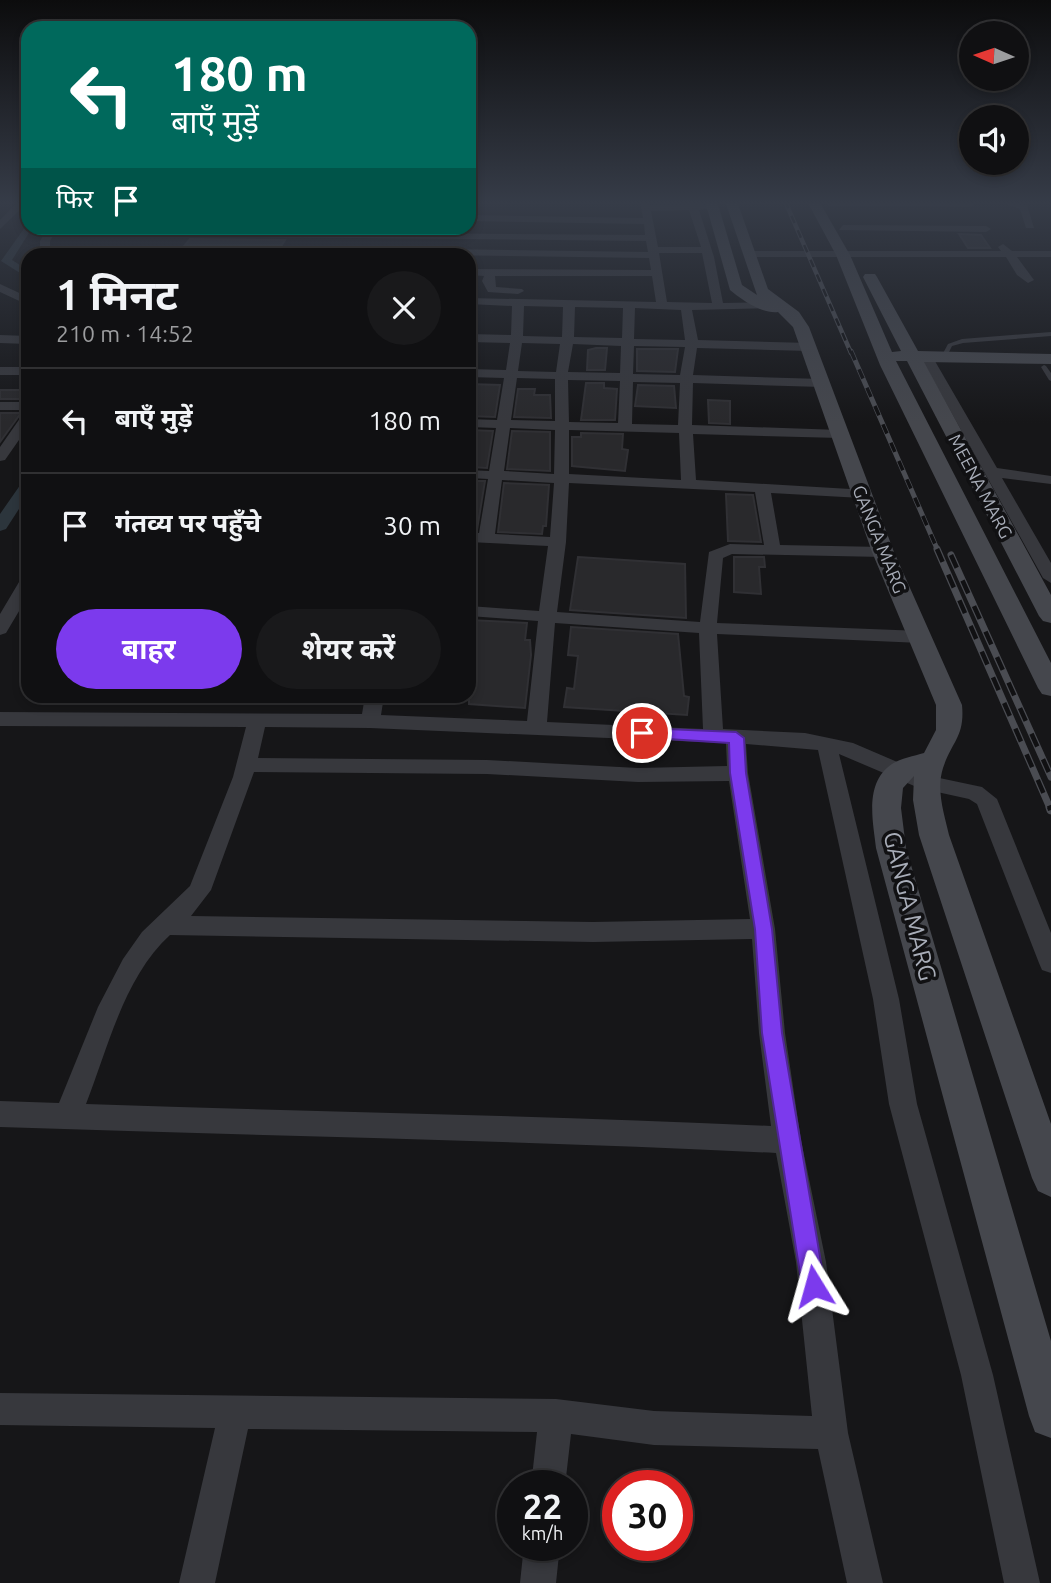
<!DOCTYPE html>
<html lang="hi">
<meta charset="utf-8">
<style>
:root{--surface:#101012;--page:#19191b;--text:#f1f3f6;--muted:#9c9d9f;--line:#303032;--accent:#7c3aed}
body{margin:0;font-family:Ubuntu,"Noto Sans Devanagari",sans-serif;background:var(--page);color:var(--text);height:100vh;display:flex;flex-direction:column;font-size:26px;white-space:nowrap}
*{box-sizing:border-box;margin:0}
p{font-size:23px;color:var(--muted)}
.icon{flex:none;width:38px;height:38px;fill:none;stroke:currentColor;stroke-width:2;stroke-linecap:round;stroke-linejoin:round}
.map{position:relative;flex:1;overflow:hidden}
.drawer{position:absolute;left:21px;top:248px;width:455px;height:455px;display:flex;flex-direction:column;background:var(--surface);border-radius:21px;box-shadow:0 4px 10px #0003,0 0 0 2px var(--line)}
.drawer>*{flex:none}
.top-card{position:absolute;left:21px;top:21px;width:455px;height:214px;border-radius:21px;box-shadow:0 4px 10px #0003,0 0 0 2px var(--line);background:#00695c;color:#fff;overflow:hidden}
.needle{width:46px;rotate:273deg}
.buttons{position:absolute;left:959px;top:21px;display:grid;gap:14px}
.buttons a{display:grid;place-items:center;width:70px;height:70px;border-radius:50%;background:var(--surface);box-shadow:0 4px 10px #0003,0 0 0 2px var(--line);font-size:35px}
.speed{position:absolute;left:497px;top:1470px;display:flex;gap:14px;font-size:35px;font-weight:700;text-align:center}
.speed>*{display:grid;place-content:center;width:91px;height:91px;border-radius:50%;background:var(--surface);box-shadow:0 4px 10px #0003,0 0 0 2px var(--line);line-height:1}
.speed small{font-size:18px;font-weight:400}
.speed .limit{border:10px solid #d22;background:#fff;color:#111}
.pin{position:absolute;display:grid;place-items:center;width:60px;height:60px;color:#fff;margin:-30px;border:4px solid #fff;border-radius:50%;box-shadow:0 2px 7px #0007}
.me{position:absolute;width:77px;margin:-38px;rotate:352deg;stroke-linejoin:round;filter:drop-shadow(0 0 5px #0008)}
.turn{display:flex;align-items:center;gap:24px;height:147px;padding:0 35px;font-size:32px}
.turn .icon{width:91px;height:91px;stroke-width:2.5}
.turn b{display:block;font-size:49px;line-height:60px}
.then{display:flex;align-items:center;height:66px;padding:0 35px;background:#0003;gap:14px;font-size:26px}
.round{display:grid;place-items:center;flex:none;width:74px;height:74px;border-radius:37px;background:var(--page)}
.headline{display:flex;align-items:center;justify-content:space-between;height:119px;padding:0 35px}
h1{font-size:42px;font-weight:700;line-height:52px}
.button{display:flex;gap:14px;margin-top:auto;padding:14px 35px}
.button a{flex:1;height:80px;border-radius:42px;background:var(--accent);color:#fff;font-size:28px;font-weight:700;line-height:80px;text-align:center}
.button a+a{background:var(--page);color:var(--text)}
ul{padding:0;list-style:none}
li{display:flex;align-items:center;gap:21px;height:105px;padding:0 35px;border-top:2px solid var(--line)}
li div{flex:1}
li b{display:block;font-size:26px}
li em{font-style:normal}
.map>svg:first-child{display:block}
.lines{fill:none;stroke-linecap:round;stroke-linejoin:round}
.canal{fill:#2c353c;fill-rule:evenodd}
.building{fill:#29292c;stroke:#303034;stroke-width:2}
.lane{fill:#37383d;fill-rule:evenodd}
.street{fill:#37383d;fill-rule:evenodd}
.secondary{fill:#45474d;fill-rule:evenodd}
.rail-far3-casing{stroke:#4a4c52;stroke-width:4.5}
.rail-far2-casing{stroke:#4a4c52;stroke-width:5}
.rail-far1-casing{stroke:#4a4c52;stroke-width:7}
.rail-casing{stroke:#4a4c52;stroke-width:9}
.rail-far3{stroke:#111113;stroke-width:2.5;stroke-dasharray:8;stroke-linecap:butt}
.rail-far2{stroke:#111113;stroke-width:3.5;stroke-dasharray:10;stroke-linecap:butt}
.rail-far1{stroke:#111113;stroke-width:4.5;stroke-dasharray:14;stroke-linecap:butt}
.rail{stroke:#111113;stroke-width:6;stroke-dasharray:18;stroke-linecap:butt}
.route{fill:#7c3aed;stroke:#51269a;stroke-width:2}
.labels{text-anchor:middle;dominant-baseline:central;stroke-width:7;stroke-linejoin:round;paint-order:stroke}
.far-street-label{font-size:18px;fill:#a8adb8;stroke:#111113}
.near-street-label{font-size:24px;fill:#a8adb8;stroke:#111113}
</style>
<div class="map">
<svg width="1051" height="1583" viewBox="0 0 1051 1583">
<rect width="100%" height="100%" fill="#161618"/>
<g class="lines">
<!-- canal -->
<path class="canal" d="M28 223V228H32L12 260 28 270V278L1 261Z
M28 479V495L6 529 0 531V514L23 481Z"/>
</g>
<!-- building -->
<path class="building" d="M959 234 981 235 990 248H968Z
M190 239 285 240 282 245H185Z
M596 348H607L605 370H587L588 350Z
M637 349H678L675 372 637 371Z
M586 383H604V388L617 389 615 420H581Z
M469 384 500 385 495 417 469 416Z
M638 385 674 386 676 408 635 406Z
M518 389H535L534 395H550L551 418 514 417Z
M0 390H28V399H0Z
M708 400 730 401V424L709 423Z
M0 413H21L0 442Z
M469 430 493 431 487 468 471 467 469 465Z
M512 431 550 432V471L507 469Z
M581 433 623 434 622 449 628 450 625 471 572 466V437H581Z
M470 481H485L477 530 469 529Z
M504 483 549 485 546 526H543L542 534 498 532Z
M726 494 753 495 761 542 728 541Z
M578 557 685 564 686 618 570 610Z
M734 557H764L765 567H759L761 594 734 592Z
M469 620 527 623 525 640H530L531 655 525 708 469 704Z
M571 627 678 634 684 696 689 697 687 715 564 707 567 688 574 689 578 656 568 655Z"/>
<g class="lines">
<!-- lane -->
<path class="lane" d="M1051 332V336L963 343 952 346 946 358 941 357 948 344 962 339Z
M1044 365 1046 366 1051 373V381L1049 380 1041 367Z"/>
<!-- street -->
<path class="street" d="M19 201 28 202 0 229V220Z
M640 201H650V205L687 204 686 201 707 205V209L699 210 714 257 723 303 777 302 783 305 777 308 692 310 698 340 809 343 815 347 809 351 697 348 693 375 822 379 829 383 822 387 693 383 692 425 840 430 847 434 840 438 693 434 696 480 867 490 870 493 862 498 771 493 780 545 883 547 891 552 883 557 732 554 723 558 717 623 921 631 930 637 921 643 717 634 723 729 805 733 853 743 930 776 982 787 997 799 1051 933V973L1042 970 1039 963 977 804 969 799 919 788 839 754 899 999 917 1104 993 1375 1040 1583H1004L961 1375 889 1104 873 999 818 750 746 744 748 773 775 929 785 1033 801 1140 826 1262 848 1433 883 1583H847L818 1449 654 1445 571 1434 565 1486H531L537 1432 248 1429 215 1583H179L215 1428 0 1425V1393L556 1399 654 1411 812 1416 796 1262 776 1153C517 1140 259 1136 0 1127V1101L59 1103 98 1007 123 959 142 932 190 886 233 777 246 727 0 726V712L362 714 365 696H384L381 715 527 721 538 621 469 616V606L539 611 548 546 469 542V532L479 533 488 479 469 478V470L489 471 496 428 469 427V419L497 420 504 378 469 377V369L506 370 510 343 469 342V334L511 335 512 306 469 304V298L656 302 652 276H495L496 287 522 289 524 291 518 294 488 292 482 281 484 276 469 275V269L651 270 649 258 445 255 440 252 445 249 648 252 646 241 152 236 148 235V231L645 235 644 224 469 221V215L643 218ZM689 210 701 247H658L651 211ZM659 253H702L712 303 667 302ZM524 306 563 307 562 337 523 336ZM575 307 623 308 622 338 574 337ZM635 308 681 310 685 340 634 339ZM522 343 560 344 556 372 518 371ZM573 344 621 346 620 373 568 372ZM634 346 685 347 680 375 633 374ZM517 378 555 379V421L511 420ZM568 380 620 381 618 423 569 422ZM633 382 680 383 678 425 632 424ZM510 428 555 430 554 474 504 471ZM569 430 679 433 681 480 569 474ZM502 480 554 483 550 537 495 534ZM569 483 755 492 764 545 730 544 709 552 700 622 557 612 566 542ZM555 623 699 633 703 729 547 722ZM265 727 370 728 726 743 727 766 638 768 487 760 258 758ZM254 772 487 774 638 782 729 781 750 919 593 922 191 916 211 890ZM170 935 593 942 752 939 759 1033 771 1126C543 1115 314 1112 86 1104 108 1048 124 977 170 935Z
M826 201H970L975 204 970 207 829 206Z
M999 201 1027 205 1034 228H1026L1020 209Z
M843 225 986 226 991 229 986 232 839 230Z
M48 228H58L50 241V256H40V241Z
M1003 244 1012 251H1051V257H1017L1034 280 1028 283 1017 275 1006 257H749L744 254 749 251H1001L998 247Z
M219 246 358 249 363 252 358 255 161 254 156 251 161 248Z
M0 284 28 297V305L0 292Z
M0 335 28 336V344L0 343Z
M922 353 932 356 997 468 1051 476V484L1002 478 1051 563V583L1043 578 920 356Z
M0 367H28V375H0Z
M0 402H28V410H0Z
M28 413V427L5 460 0 461V447L23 414Z
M28 576V596L6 633 0 635V614L22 577Z
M524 1545H560L556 1583H520Z"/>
<!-- secondary -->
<path class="secondary" d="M705 201H717L742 285 757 295 725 201H737L768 289 799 312 809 327 894 552 962 705C965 737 952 741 943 768 936 790 944 813 949 835L1051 1124V1197L1038 1191 1032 1178 919 835 913 800 914 776 903 788 901 808 906 848 1051 1341V1438L1035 1432 1029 1416 876 848C873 821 864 783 892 764 901 758 914 756 924 753L936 730V705L872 552 793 327 778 312C762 314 742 300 730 290Z
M807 201H819L850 255 892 352 901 351 863 277 865 274H875L877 277 918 351 1051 354V364L924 362 1051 595V623L1043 621 1039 616 907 361H896L1051 663V696L1042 694 1038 688 880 365 836 255Z"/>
<defs>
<path id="rail-far3" d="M785 201 851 353"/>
<path id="rail-far2" d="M851 351 938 551"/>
<path id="rail-far1" d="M937 549 1050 808
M951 555 1051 777"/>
<path id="rail" d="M1050 807 1051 810"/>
</defs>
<!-- rail-far3 casing -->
<use href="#rail-far3" class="rail-far3-casing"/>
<!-- rail-far2 casing -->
<use href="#rail-far2" class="rail-far2-casing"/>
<!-- rail-far1 casing -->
<use href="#rail-far1" class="rail-far1-casing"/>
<!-- rail casing -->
<use href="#rail" class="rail-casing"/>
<!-- rail-far3 -->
<use href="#rail-far3" class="rail-far3"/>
<!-- rail-far2 -->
<use href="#rail-far2" class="rail-far2"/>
<!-- rail-far1 -->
<use href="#rail-far1" class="rail-far1"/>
<!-- rail -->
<use href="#rail" class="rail"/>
</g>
<!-- sky -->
<linearGradient id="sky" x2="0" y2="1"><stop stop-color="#0c0c0d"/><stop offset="0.48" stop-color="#363c48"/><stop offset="1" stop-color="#363c48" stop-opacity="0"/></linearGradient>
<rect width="1051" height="423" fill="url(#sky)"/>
<!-- route -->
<path class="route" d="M642 728 736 732 744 738 746 773 772 929 782 1033 825 1286 822 1295 814 1298 806 1295 802 1286 762 1033 755 929 730 773 729 743 637 737 635 733Z"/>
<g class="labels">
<!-- far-street labels -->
<g class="far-street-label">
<text transform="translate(981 486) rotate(62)">MEENA MARG</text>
<text transform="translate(880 539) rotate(68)">GANGA MARG</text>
</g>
<!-- near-street labels -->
<g class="near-street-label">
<text transform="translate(910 906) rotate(76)">GANGA MARG</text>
</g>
</g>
</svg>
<div class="buttons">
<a><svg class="needle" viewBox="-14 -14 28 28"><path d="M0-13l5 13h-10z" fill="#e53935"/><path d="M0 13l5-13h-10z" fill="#9c9d9f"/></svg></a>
<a><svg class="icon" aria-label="sound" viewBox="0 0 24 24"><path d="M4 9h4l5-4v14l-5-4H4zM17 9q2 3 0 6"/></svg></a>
</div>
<div class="speed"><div>22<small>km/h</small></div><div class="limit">30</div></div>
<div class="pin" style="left:642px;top:733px;background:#d93025"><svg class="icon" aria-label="arrive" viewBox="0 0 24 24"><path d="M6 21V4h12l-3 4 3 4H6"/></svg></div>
<svg class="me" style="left:814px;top:1286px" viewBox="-20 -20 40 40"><path d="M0-17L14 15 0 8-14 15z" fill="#7c3aed" stroke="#fff" stroke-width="4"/></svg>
<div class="top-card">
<div class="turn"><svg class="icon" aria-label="left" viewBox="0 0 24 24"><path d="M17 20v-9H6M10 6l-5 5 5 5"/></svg><div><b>180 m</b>बाएँ मुड़ें</div></div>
<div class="then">फिर<svg class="icon" aria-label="arrive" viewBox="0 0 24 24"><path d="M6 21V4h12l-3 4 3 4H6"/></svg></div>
</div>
<section class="drawer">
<div class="headline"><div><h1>1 मिनट</h1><p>210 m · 14:52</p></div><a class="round"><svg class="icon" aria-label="close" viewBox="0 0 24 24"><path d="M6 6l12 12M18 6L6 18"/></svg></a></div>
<ul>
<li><svg class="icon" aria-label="left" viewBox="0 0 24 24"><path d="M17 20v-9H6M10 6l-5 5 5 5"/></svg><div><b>बाएँ मुड़ें</b></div><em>180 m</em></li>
<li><svg class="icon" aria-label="arrive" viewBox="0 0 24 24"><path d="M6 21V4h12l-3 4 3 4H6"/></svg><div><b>गंतव्य पर पहुँचे</b></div><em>30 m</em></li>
</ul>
<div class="button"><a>बाहर</a><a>शेयर करें</a></div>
</section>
</div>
